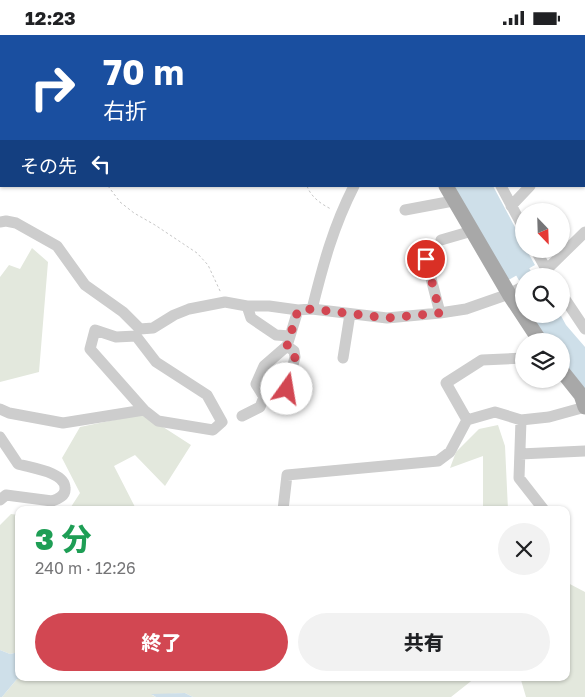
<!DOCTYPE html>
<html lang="ja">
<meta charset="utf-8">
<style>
:root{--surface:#fff;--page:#f2f2f2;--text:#202124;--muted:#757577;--accent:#d24752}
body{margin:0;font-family:"Golos Text","Noto Sans JP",sans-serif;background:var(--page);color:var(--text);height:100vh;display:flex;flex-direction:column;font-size:19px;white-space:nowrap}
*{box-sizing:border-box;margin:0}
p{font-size:16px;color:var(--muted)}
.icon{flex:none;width:28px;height:28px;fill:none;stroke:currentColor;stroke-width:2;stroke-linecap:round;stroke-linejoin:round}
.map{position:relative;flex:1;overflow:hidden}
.panel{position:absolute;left:15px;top:471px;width:555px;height:175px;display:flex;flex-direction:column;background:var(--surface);border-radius:10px;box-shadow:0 1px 4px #0004}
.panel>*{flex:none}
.banner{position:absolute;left:0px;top:0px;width:585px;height:152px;box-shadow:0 1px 4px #0004;background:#1a4fa0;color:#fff;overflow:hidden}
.needle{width:32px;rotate:157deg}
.tools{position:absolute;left:515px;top:168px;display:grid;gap:10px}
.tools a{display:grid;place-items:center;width:55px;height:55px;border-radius:50%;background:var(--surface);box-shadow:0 1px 4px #0004;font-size:25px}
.pin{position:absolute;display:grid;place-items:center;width:42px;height:42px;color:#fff;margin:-21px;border:2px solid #fff;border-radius:50%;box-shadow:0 1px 5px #0007}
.me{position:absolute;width:55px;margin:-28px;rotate:13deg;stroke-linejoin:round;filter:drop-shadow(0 0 4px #0008)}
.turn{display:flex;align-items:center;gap:18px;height:105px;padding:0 20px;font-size:22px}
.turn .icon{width:65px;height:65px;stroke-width:2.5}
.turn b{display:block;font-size:35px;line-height:42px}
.then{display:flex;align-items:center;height:48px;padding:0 20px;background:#0003;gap:10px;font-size:19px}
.round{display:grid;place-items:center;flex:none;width:52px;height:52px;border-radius:26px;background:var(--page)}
.head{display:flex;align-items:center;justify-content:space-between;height:85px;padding:0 20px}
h1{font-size:30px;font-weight:800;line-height:38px;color:#1e9e55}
.primary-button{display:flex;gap:10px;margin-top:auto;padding:10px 20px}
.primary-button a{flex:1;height:58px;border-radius:30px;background:var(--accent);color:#fff;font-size:20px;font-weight:800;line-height:58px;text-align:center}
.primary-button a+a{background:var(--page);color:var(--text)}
.status{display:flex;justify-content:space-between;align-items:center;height:35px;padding:0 25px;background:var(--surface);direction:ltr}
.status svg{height:14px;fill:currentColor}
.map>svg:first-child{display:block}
.green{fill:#e3e8dd}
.water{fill:#cedfe9}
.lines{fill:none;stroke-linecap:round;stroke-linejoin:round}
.river{stroke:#cedfe9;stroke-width:15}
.path{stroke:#c7c7c7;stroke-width:1;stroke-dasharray:2.5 2.5;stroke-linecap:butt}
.minor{stroke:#cdcdcd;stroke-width:11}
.major{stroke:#a8a8a8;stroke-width:15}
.route{stroke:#d24752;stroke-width:9;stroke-dasharray:0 16.2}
</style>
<div class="status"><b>12:23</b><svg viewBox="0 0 49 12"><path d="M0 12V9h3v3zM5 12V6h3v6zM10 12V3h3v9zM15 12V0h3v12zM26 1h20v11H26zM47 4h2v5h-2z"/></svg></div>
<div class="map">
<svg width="585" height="662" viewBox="0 0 585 662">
<rect width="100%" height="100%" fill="#fff"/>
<!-- green -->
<path class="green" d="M32 213 48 227 39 337 0 347V242L9 230 20 234Z
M143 379 191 410 165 451 135 420 114 431 136 474 69 475 80 458 62 423 80 392Z
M498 390 505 411 508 475H483V421L450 433 456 417 479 394Z
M11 479 19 480V617L10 619 0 615V490Z
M566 547 585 557V662H526L521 645 517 643 566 642Z
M40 643H475L451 662H193L185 658 152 660 156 662H2L17 644Z"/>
<!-- water -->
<path class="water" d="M450 151H493L524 209V214H526L535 230 505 247Z
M526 279H560L566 290 585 312V358L561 324V306H547Z
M0 615 10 619 19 617V642L40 643 17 644 2 662H0Z
M185 658 193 662H156L151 659Z"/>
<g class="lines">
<!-- river -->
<path class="river" d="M514 221 525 241"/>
<!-- path -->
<path class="path" d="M261 0 262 1
M0 60 1 62
M108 151 120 167 134 178 155 190 197 218 208 230 221 258
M307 151C311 162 321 169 331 174"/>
<!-- minor -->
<path class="minor" d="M420 0 421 1
M25 1 26 0
M0 26 1 25
M501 151 524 194
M511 171 530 151
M405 175 453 166
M0 187 6 186 16 188 57 211 85 250 123 277 140 294 153 293 174 280 189 274 225 267 247 271H269L298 275 312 274 387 283 440 278 466 274 509 259 524 251
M441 205 472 196
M535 214 550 241
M426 224 440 278
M540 241 585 197
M561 258 585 294
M247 271 251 283 276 300 290 301
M312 274C323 230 333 192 354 151
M95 295 116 302 136 301 156 327 207 360 222 387 213 395 158 386 144 375 90 314Z
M287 311 294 316 295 322 287 354
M343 323 350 279
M0 374 9 378 63 388 144 375
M242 381 260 372 264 362 256 349 264 331 287 311 298 275
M467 385 446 348 482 325 524 323
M521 385 519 443 544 475
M0 402 18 429C31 433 65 437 65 453 66 461 58 464 52 466L6 460 0 465
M520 419 585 416
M283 475 287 440 438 426 450 417 467 385 495 377 521 385 549 382 585 372"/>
<!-- major -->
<path class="major" d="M365 0 366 1
M446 151 509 259 540 306
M561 335 581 360 585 372"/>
</g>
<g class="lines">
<!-- route -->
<path class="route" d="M287 354 295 322 294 316 287 311 298 275 312 274 387 283 440 278 426 224"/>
</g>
</svg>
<div class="tools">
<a><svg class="needle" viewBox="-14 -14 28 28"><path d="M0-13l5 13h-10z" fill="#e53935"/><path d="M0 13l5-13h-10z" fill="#757577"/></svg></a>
<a><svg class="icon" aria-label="search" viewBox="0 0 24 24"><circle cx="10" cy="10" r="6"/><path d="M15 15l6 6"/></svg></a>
<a><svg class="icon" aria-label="layers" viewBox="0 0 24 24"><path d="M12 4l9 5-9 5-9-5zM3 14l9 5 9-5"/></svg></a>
</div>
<div class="pin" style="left:426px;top:224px;background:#d93025"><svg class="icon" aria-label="arrive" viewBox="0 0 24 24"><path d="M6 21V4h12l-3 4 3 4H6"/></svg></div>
<svg class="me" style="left:287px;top:354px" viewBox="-20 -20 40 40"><circle r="19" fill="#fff"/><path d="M0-13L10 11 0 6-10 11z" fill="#d24752"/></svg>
<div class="banner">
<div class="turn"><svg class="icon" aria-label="right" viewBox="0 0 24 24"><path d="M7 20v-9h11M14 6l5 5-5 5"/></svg><div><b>70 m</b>右折</div></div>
<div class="then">その先<svg class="icon" aria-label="left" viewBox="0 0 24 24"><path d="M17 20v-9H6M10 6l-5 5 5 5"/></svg></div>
</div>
<section class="panel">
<div class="head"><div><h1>3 分</h1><p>240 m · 12:26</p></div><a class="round"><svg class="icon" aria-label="close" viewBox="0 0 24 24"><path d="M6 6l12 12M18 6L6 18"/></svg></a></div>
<div class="primary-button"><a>終了</a><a>共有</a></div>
</section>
</div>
